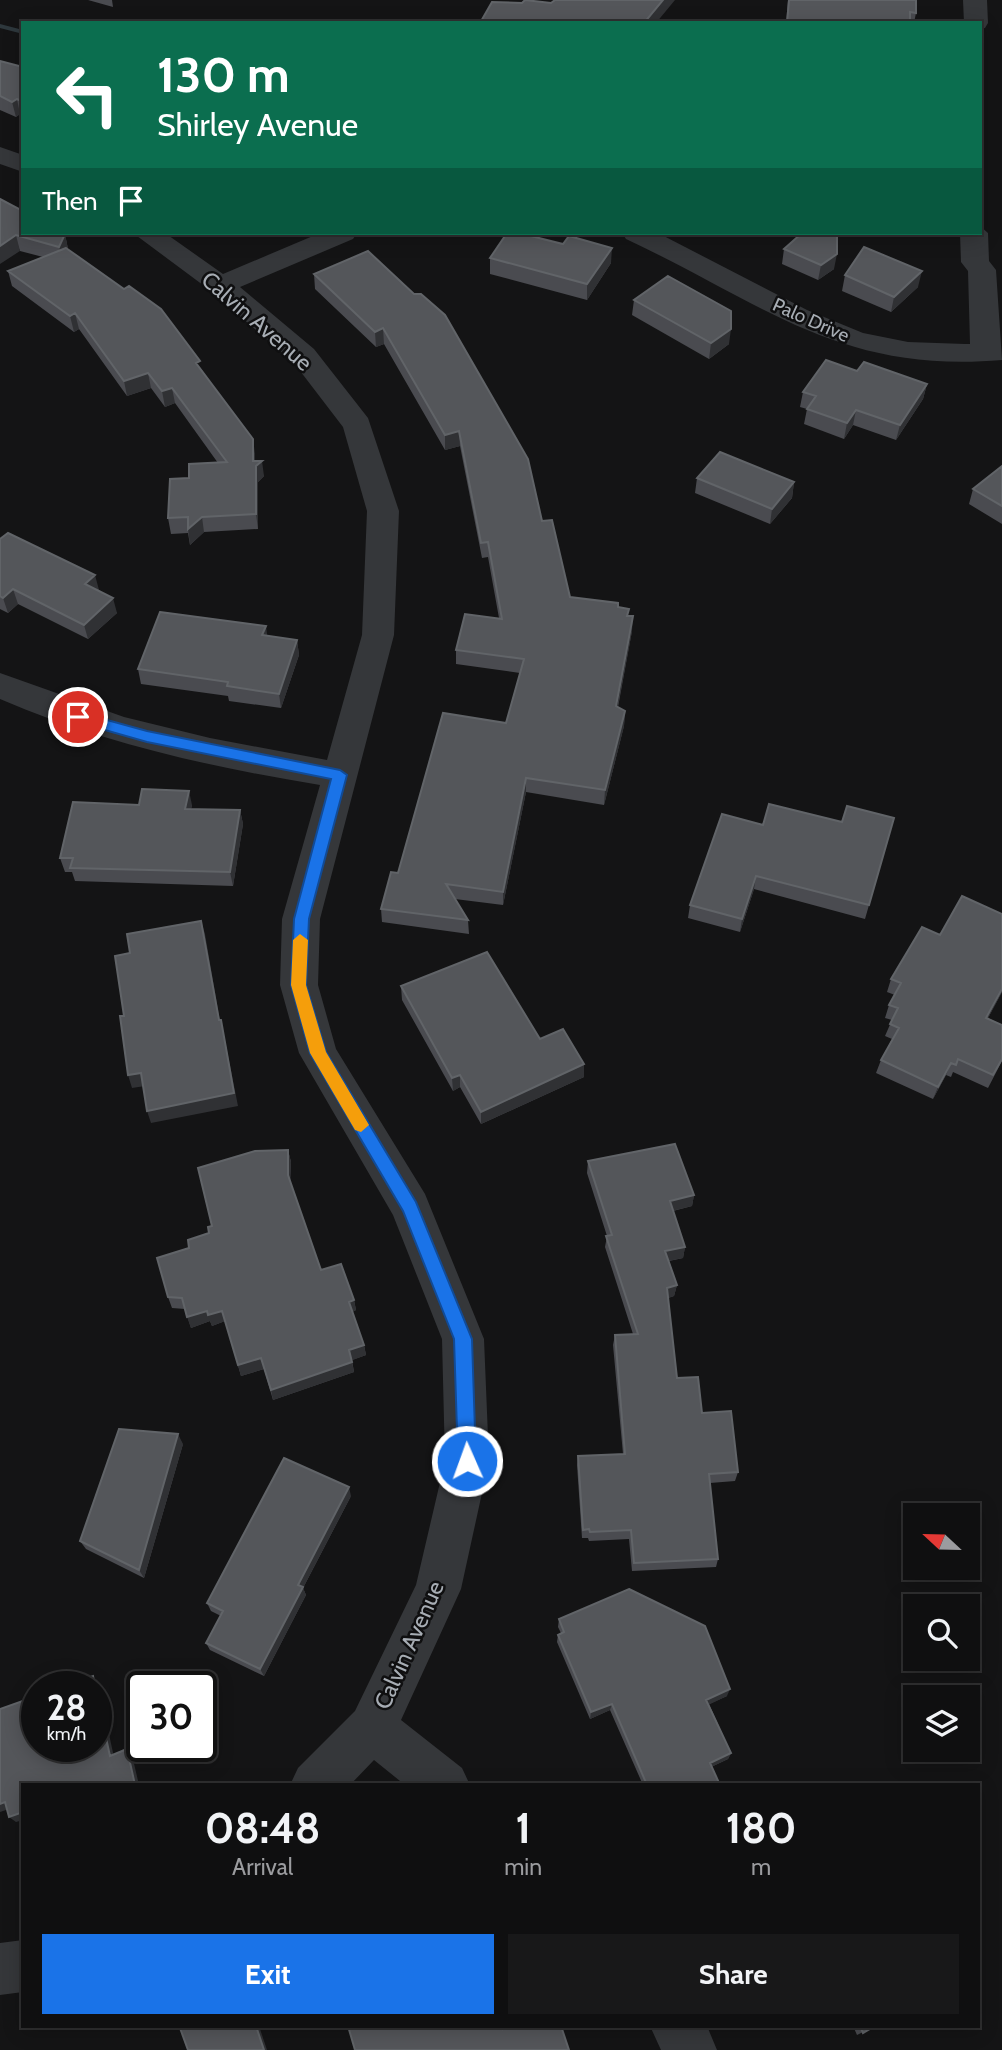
<!DOCTYPE html>
<style>
:root{--surface:#0f0f10;--page:#181819;--text:#f1f3f6;--muted:#9b9c9f;--line:#2f2f30;--accent:#1a73e8}
body{margin:0;font-family:Cabin,sans-serif;background:var(--page);color:var(--text);height:100vh;display:flex;flex-direction:column;font-size:26px;white-space:nowrap}
*{box-sizing:border-box;margin:0}
p{font-size:23px;color:var(--muted)}
.icon{flex:none;width:38px;height:38px;fill:none;stroke:currentColor;stroke-width:2;stroke-linecap:round;stroke-linejoin:round}
.map{position:relative;flex:1;overflow:hidden}
.side{position:absolute;left:21px;top:1783px;width:959px;height:245px;display:flex;flex-direction:column;background:var(--surface);border-radius:0px;box-shadow:0 4px 18px #0003,0 0 0 2px var(--line)}
.side>*{flex:none}
.banner{position:absolute;left:21px;top:21px;width:961px;height:214px;border-radius:0px;box-shadow:0 4px 18px #0003,0 0 0 2px var(--line);background:#0b6e4f;color:#fff;overflow:hidden}
.needle{width:46px;rotate:292deg}
.controls{position:absolute;left:903px;top:1503px;display:grid;gap:14px}
.controls a{display:grid;place-items:center;width:77px;height:77px;border-radius:0px;background:var(--surface);box-shadow:0 4px 18px #0003,0 0 0 2px var(--line);font-size:35px}
.speed{position:absolute;left:21px;top:1671px;display:flex;gap:14px;font-size:35px;font-weight:700;text-align:center}
.speed>*{display:grid;place-content:center;width:91px;height:91px;border-radius:50%;background:var(--surface);box-shadow:0 4px 18px #0003,0 0 0 2px var(--line);line-height:1}
.speed small{font-size:18px;font-weight:400}
.speed .limit{border:4px solid #111;border-radius:10px;background:#fff;color:#111}
.pin{position:absolute;display:grid;place-items:center;width:60px;height:60px;color:#fff;margin:-30px;border:4px solid #fff;border-radius:50%;box-shadow:0 2px 7px #0007}
.me{position:absolute;width:77px;margin:-38px;rotate:358deg;stroke-linejoin:round;filter:drop-shadow(0 0 5px #0008)}
.turn{display:flex;align-items:center;gap:24px;height:147px;padding:0 21px;font-size:32px}
.turn .icon{width:91px;height:91px;stroke-width:2.5}
.turn b{display:block;font-size:49px;line-height:60px}
.then{display:flex;align-items:center;height:66px;padding:0 21px;background:#0003;gap:14px;font-size:26px}
.eta{display:flex;justify-content:space-evenly;align-items:center;height:119px;text-align:center}
.eta b{font-size:42px;font-weight:800;line-height:49px}
.button{display:flex;gap:14px;margin-top:auto;padding:14px 21px}
.button a{flex:1;height:80px;border-radius:0px;background:var(--accent);color:#fff;font-size:28px;font-weight:800;line-height:80px;text-align:center}
.button a+a{background:var(--page);color:var(--text)}
.map>svg:first-child{display:block}
.lines{fill:none;stroke-linecap:round;stroke-linejoin:round}
.stream{fill:#2e383d;fill-rule:evenodd}
.minor{fill:#35373a;fill-rule:evenodd}
.wall{fill:#4a4b50}
.shaded-wall{fill:#303134}
.building{fill:#54565a;stroke:#616468;stroke-width:2}
.route{fill:#1a73e8;stroke:#114b97;stroke-width:2}
.slow{fill:#f59e0b}
.labels{text-anchor:middle;dominant-baseline:central;stroke-width:5;stroke-linejoin:round;paint-order:stroke}
.far-street-label{font-size:19px;fill:#a7adb4;stroke:#0f0f10}
.street-label{font-size:23px;fill:#a7adb4;stroke:#0f0f10}
</style>
<div class="map">
<svg width="1002" height="2050" viewBox="0 0 1002 2050">
<rect width="100%" height="100%" fill="#141415"/>
<g class="lines">
<!-- stream -->
<path class="stream" d="M0 24 23 30V34L0 28Z"/>
<!-- minor -->
<path class="minor" d="M963 0H987L988 23 985 28 980 29V23H964Z
M0 147 23 155V172L0 164Z
M980 226 988 233 989 261 996 270 1002 360C839 374 763 303 626 239L622 233H658L807 310 863 333 908 342 965 344H970L968 271 961 262 960 233H980Z
M133 233H165L223 274 320 233H357L353 239 240 287 314 349 368 418 399 511 394 635 320 919 318 985 336 1049 425 1194 484 1339 489 1461 461 1589 401 1720 462 1768 470 1785H405L374 1760 350 1785H290L298 1768 355 1711 416 1585 445 1461 442 1339 393 1215 299 1053 280 985 282 919 320 785C210 767 102 743 0 699V673L124 717 210 738 327 760 362 635 367 511 343 427 294 363 211 291Z
M23 1940V1992L0 1995V1943Z
M650 2026H707L717 2050H661Z"/>
</g>
<!-- wall -->
<path class="wall" d="M88 0H112L113 7Z
M788 0H916V13L914 23H786Z
M0 61 23 67V116L20 114 16 117 0 110Z
M0 199 65 234 68 249 202 370 255 454V461L264 476 258 482V529L204 532 190 545 188 533 171 534 168 518 189 478 218 463 175 403 165 407 151 388 127 396 79 329 74 332 12 286 8 271 43 257 20 251Z
M784 249 834 269 818 280 782 264Z
M368 251 542 521 570 597 618 607 628 616 632 631 618 707 625 711 624 726 604 805 526 792 503 905 455 899 468 920 469 934 382 922 381 909 398 873 506 723 520 673 456 664V650L499 618 488 557 482 558 460 446 445 450 384 344 376 347 315 289 314 274Z
M490 258 611 263 587 300 490 274Z
M845 275 918 287 891 312 842 291Z
M634 300 729 344 709 359 632 315Z
M927 384 923 399 896 440 853 425 844 439 804 424 807 409 800 407 803 392Z
M1002 466V524L969 504 973 489Z
M697 478 794 482 792 498 770 524 695 493Z
M0 539 99 590 117 613 88 639 18 604 8 613 0 609Z
M267 636 297 640 299 655 281 708 229 701 228 696 141 684 138 669Z
M139 805H192L191 809 240 810 243 824 233 886 75 881 72 872H65L60 858Z
M894 818 865 919 754 889 740 932 688 918 690 905 763 825 842 822Z
M1002 914V992L988 1018 1002 1025V1061L988 1088 953 1072 951 1077 946 1075 933 1099 876 1073 881 1060 892 1039 885 1036 892 1020 885 1018 889 1005 895 995 887 992 891 979 940 935Z
M401 986 540 1039 584 1077 481 1124 460 1087 453 1091 402 1000Z
M288 1150 291 1162 290 1182 321 1270 354 1300 356 1310 352 1312 364 1345 366 1355 352 1360 354 1372 273 1400 264 1369 241 1376 225 1321 212 1326 210 1321 191 1328 185 1309 172 1308 168 1297 209 1233 212 1226Z
M588 1161 694 1195 692 1206 673 1211 685 1247 683 1258 669 1261 677 1285 674 1296 668 1298 677 1378 702 1413 738 1472 735 1481 710 1483 718 1559 716 1567 632 1571 629 1539 589 1541 588 1538H582L577 1465 578 1456 623 1454 613 1345 615 1335 633 1334 605 1247 607 1236 587 1173Z
M183 1444 144 1578 86 1549 80 1541Z
M351 1496 303 1588 306 1595 264 1676 210 1650 206 1643 221 1616 211 1611 207 1603Z
M559 1619 727 1696 709 1704 731 1753 728 1759 711 1767 720 1785H643L610 1710 590 1719 557 1642 558 1635 561 1633 558 1627Z
M853 2026H875L857 2035Z"/>
<!-- shaded-wall -->
<path class="shaded-wall" d="M663 0H675L656 23H644Z
M17 99 20 114 16 117 12 102Z
M65 234 68 249 63 263 59 247Z
M16 235 20 251 0 264V246Z
M612 248 611 263 587 300V284Z
M837 254 834 269 818 280 821 265Z
M922 271 918 287 891 312 894 297Z
M75 313 79 329 74 332 70 316Z
M383 328 384 344 376 347 375 332Z
M731 329 729 344 709 359 711 343Z
M148 373 151 388 127 396 124 381Z
M927 384 923 399 896 440 900 425Z
M172 388 175 403 165 407 162 391Z
M856 410 853 425 844 439 847 423Z
M459 431 460 446 445 450V435Z
M253 439 255 454V476L253 461Z
M262 461 264 476 258 482V529L256 514V466Z
M794 482 792 498 770 524 772 509Z
M202 517 204 532 190 545 188 529Z
M95 575 99 590 89 599 85 584Z
M13 589 18 604 8 613 3 598Z
M113 598 117 613 88 639 84 625Z
M633 616 632 631 615 720 616 706Z
M266 626 268 641 262 635Z
M297 640 299 655 281 708 279 694Z
M625 711 624 726 604 805 605 790Z
M526 778V792L503 905V892Z
M189 791 192 805 188 823 185 809Z
M240 810 243 824 233 886 230 872Z
M756 876 754 889 740 932 742 919Z
M201 921 205 934 222 1033 219 1020Z
M1002 989V992L981 1031 986 1018Z
M221 1020 238 1106 151 1123 147 1111Z
M951 1063 946 1075 933 1099 938 1087Z
M584 1064V1077L481 1124V1112Z
M141 1073 145 1086 132 1088 128 1075Z
M460 1075V1087L453 1091 452 1078Z
M288 1150 291 1162 290 1186 288 1175Z
M694 1195 692 1206 668 1212 670 1201Z
M685 1247 683 1258 663 1262 665 1251Z
M677 1285 674 1296 665 1299 667 1288Z
M354 1300 356 1310 350 1313 349 1302Z
M207 1311H222L225 1321 212 1326 210 1321 191 1328 187 1317Z
M364 1345 366 1355 350 1361 349 1350Z
M261 1358 264 1369 241 1376 238 1365Z
M352 1362 354 1372 273 1400 271 1390Z
M178 1434 183 1444 144 1578 139 1570Z
M349 1487 351 1496 303 1588 306 1595 264 1676 260 1669 298 1585Z
M93 1676 98 1683 115 1762 110 1756 96 1693V1687H95Z
M730 1689 727 1696 704 1707 706 1700Z
M612 1704 610 1710 590 1719 591 1712Z
M127 1749 132 1755 139 1785H135Z
M731 1753 728 1759 707 1769 710 1763Z
M5 1802 12 1808 0 1812V1804Z
M23 1812V1820L16 1822 9 1817Z
M256 2026H259L267 2050H264Z"/>
<!-- building -->
<path class="building" d="M525 0 551 3 555 0H663L644 23H480L492 2 522 3Z
M789 0H916V13L910 12V23H787Z
M0 61 23 67V102L17 99 12 102 0 96Z
M0 199 23 211V233H63L65 234 59 247 16 235 0 246Z
M507 233H519L563 244 569 236 612 248 587 284 490 258Z
M802 233H831L837 235V254L821 265 784 249Z
M864 247 922 271 894 297 845 275Z
M66 248 124 289 129 286 161 309 200 361 196 363 253 439V461H262L256 466V514L202 517 188 529V517L168 518 170 479 189 478V464L227 462 172 388 162 391 148 373 124 381 75 313 70 316 8 271Z
M368 251 414 294H421L445 315 528 459 542 521 552 520 570 597 618 603V607L629 609 627 616H633L616 706 625 711 605 790 526 778 503 892 446 884 468 920 381 909 391 872 398 873 443 713 506 723 524 659 456 650 465 614 502 619 488 542 481 543 459 431 445 435 383 328 375 332 314 274Z
M668 276 731 311V329L711 343 634 300Z
M826 360 857 371 864 362 927 384 900 425 856 410 847 423 807 409 816 396 803 392Z
M720 452 794 482 772 509 697 478Z
M1002 466V506L973 489Z
M8 533 95 575 85 584 113 598 84 625 13 589 3 598 0 596V539Z
M160 612 266 626 262 635 297 640 279 694 227 686 228 682 138 669Z
M142 789 189 791 185 809 240 810 230 872 70 868 73 858H60L73 802 139 805Z
M769 804 842 822 847 806 894 818 869 905 756 876 742 919 690 905 722 814 763 825Z
M962 896 1002 914V989L986 1018 1002 1025V1059L993 1075 958 1059 956 1065 951 1063 938 1087 881 1060 899 1028 890 1024 898 1008 889 1005 901 983 891 979 922 927 940 935Z
M201 921 219 1020H221L234 1093 147 1111 141 1073 128 1075 120 1016H124L115 956 130 953 127 934Z
M487 952 540 1039 563 1029 584 1064 481 1112 460 1075 452 1078 401 986Z
M675 1144 694 1195 670 1201 685 1247 665 1251 677 1285 667 1288 677 1378 698 1377 702 1413 731 1411 738 1472 709 1474 718 1559 634 1563 631 1530 590 1532 589 1529 583 1530 578 1456 625 1454 615 1335 638 1334 606 1236 612 1235 588 1161Z
M288 1150V1175L321 1270 341 1264 354 1300 349 1302 364 1345 349 1350 352 1362 271 1390 261 1358 238 1365 222 1311 208 1315 207 1311 187 1317 182 1298 168 1297 157 1258 189 1248 188 1240 209 1233 208 1227 212 1226 198 1168 255 1151Z
M119 1429 178 1434 139 1570 80 1541Z
M284 1458 349 1487 298 1585 303 1587 260 1669 206 1643 223 1611 207 1603Z
M629 1589 705 1626 730 1689 706 1700 731 1753 710 1763 720 1785H647L612 1704 591 1712 558 1635 564 1632 559 1619Z
M93 1676 95 1687H61Z
M96 1693 110 1756 127 1749 135 1785H23V1812L9 1817 5 1802 0 1804V1709L37 1696V1746H96Z
M183 2026H256L264 2050H188L180 2028Z
M348 2026H502L503 2029 509 2026H561L569 2050H355Z
M860 2026H875L863 2033Z"/>
<!-- route -->
<path class="route" d="M78 712 147 731 340 770 347 775 309 919 306 985 326 1052 416 1202 472 1339 476 1461 474 1468 467 1470 461 1468 458 1461 454 1339 403 1211 310 1053 291 985 294 919 331 779 147 742 73 721 71 717Z"/>
<!-- slow -->
<path class="slow" d="M300 934 308 940 306 985 326 1052 369 1125 361 1132 355 1130 310 1053 291 985 293 940Z"/>
<g class="labels">
<!-- far-street labels -->
<g class="far-street-label">
<text transform="translate(811 320) rotate(24)">Palo Drive</text>
</g>
<!-- street labels -->
<g class="street-label">
<text transform="translate(257 321) rotate(41)">Calvin Avenue</text>
<text transform="translate(409 1645) rotate(-66)">Calvin Avenue</text>
</g>
</g>
</svg>
<div class="controls">
<a><svg class="needle" viewBox="-14 -14 28 28"><path d="M0-13l5 13h-10z" fill="#e53935"/><path d="M0 13l5-13h-10z" fill="#9b9c9f"/></svg></a>
<a><svg class="icon" aria-label="search" viewBox="0 0 24 24"><circle cx="10" cy="10" r="6"/><path d="M15 15l6 6"/></svg></a>
<a><svg class="icon" aria-label="layers" viewBox="0 0 24 24"><path d="M12 4l9 5-9 5-9-5zM3 14l9 5 9-5"/></svg></a>
</div>
<div class="speed"><div>28<small>km/h</small></div><div class="limit">30</div></div>
<div class="pin" style="left:78px;top:717px;background:#d93025"><svg class="icon" aria-label="arrive" viewBox="0 0 24 24"><path d="M6 21V4h12l-3 4 3 4H6"/></svg></div>
<svg class="me" style="left:467px;top:1461px" viewBox="-20 -20 40 40"><circle r="17" fill="#1a73e8" stroke="#fff" stroke-width="3"/><path d="M0-11L8 9 0 5-8 9z" fill="#fff"/></svg>
<div class="banner">
<div class="turn"><svg class="icon" aria-label="left" viewBox="0 0 24 24"><path d="M17 20v-9H6M10 6l-5 5 5 5"/></svg><div><b>130 m</b>Shirley Avenue</div></div>
<div class="then">Then<svg class="icon" aria-label="arrive" viewBox="0 0 24 24"><path d="M6 21V4h12l-3 4 3 4H6"/></svg></div>
</div>
<section class="side">
<div class="eta">
<div><b>08:48</b><p>Arrival</p></div>
<div><b>1</b><p>min</p></div>
<div><b>180</b><p>m</p></div>
</div>
<div class="button"><a>Exit</a><a>Share</a></div>
</section>
</div>
